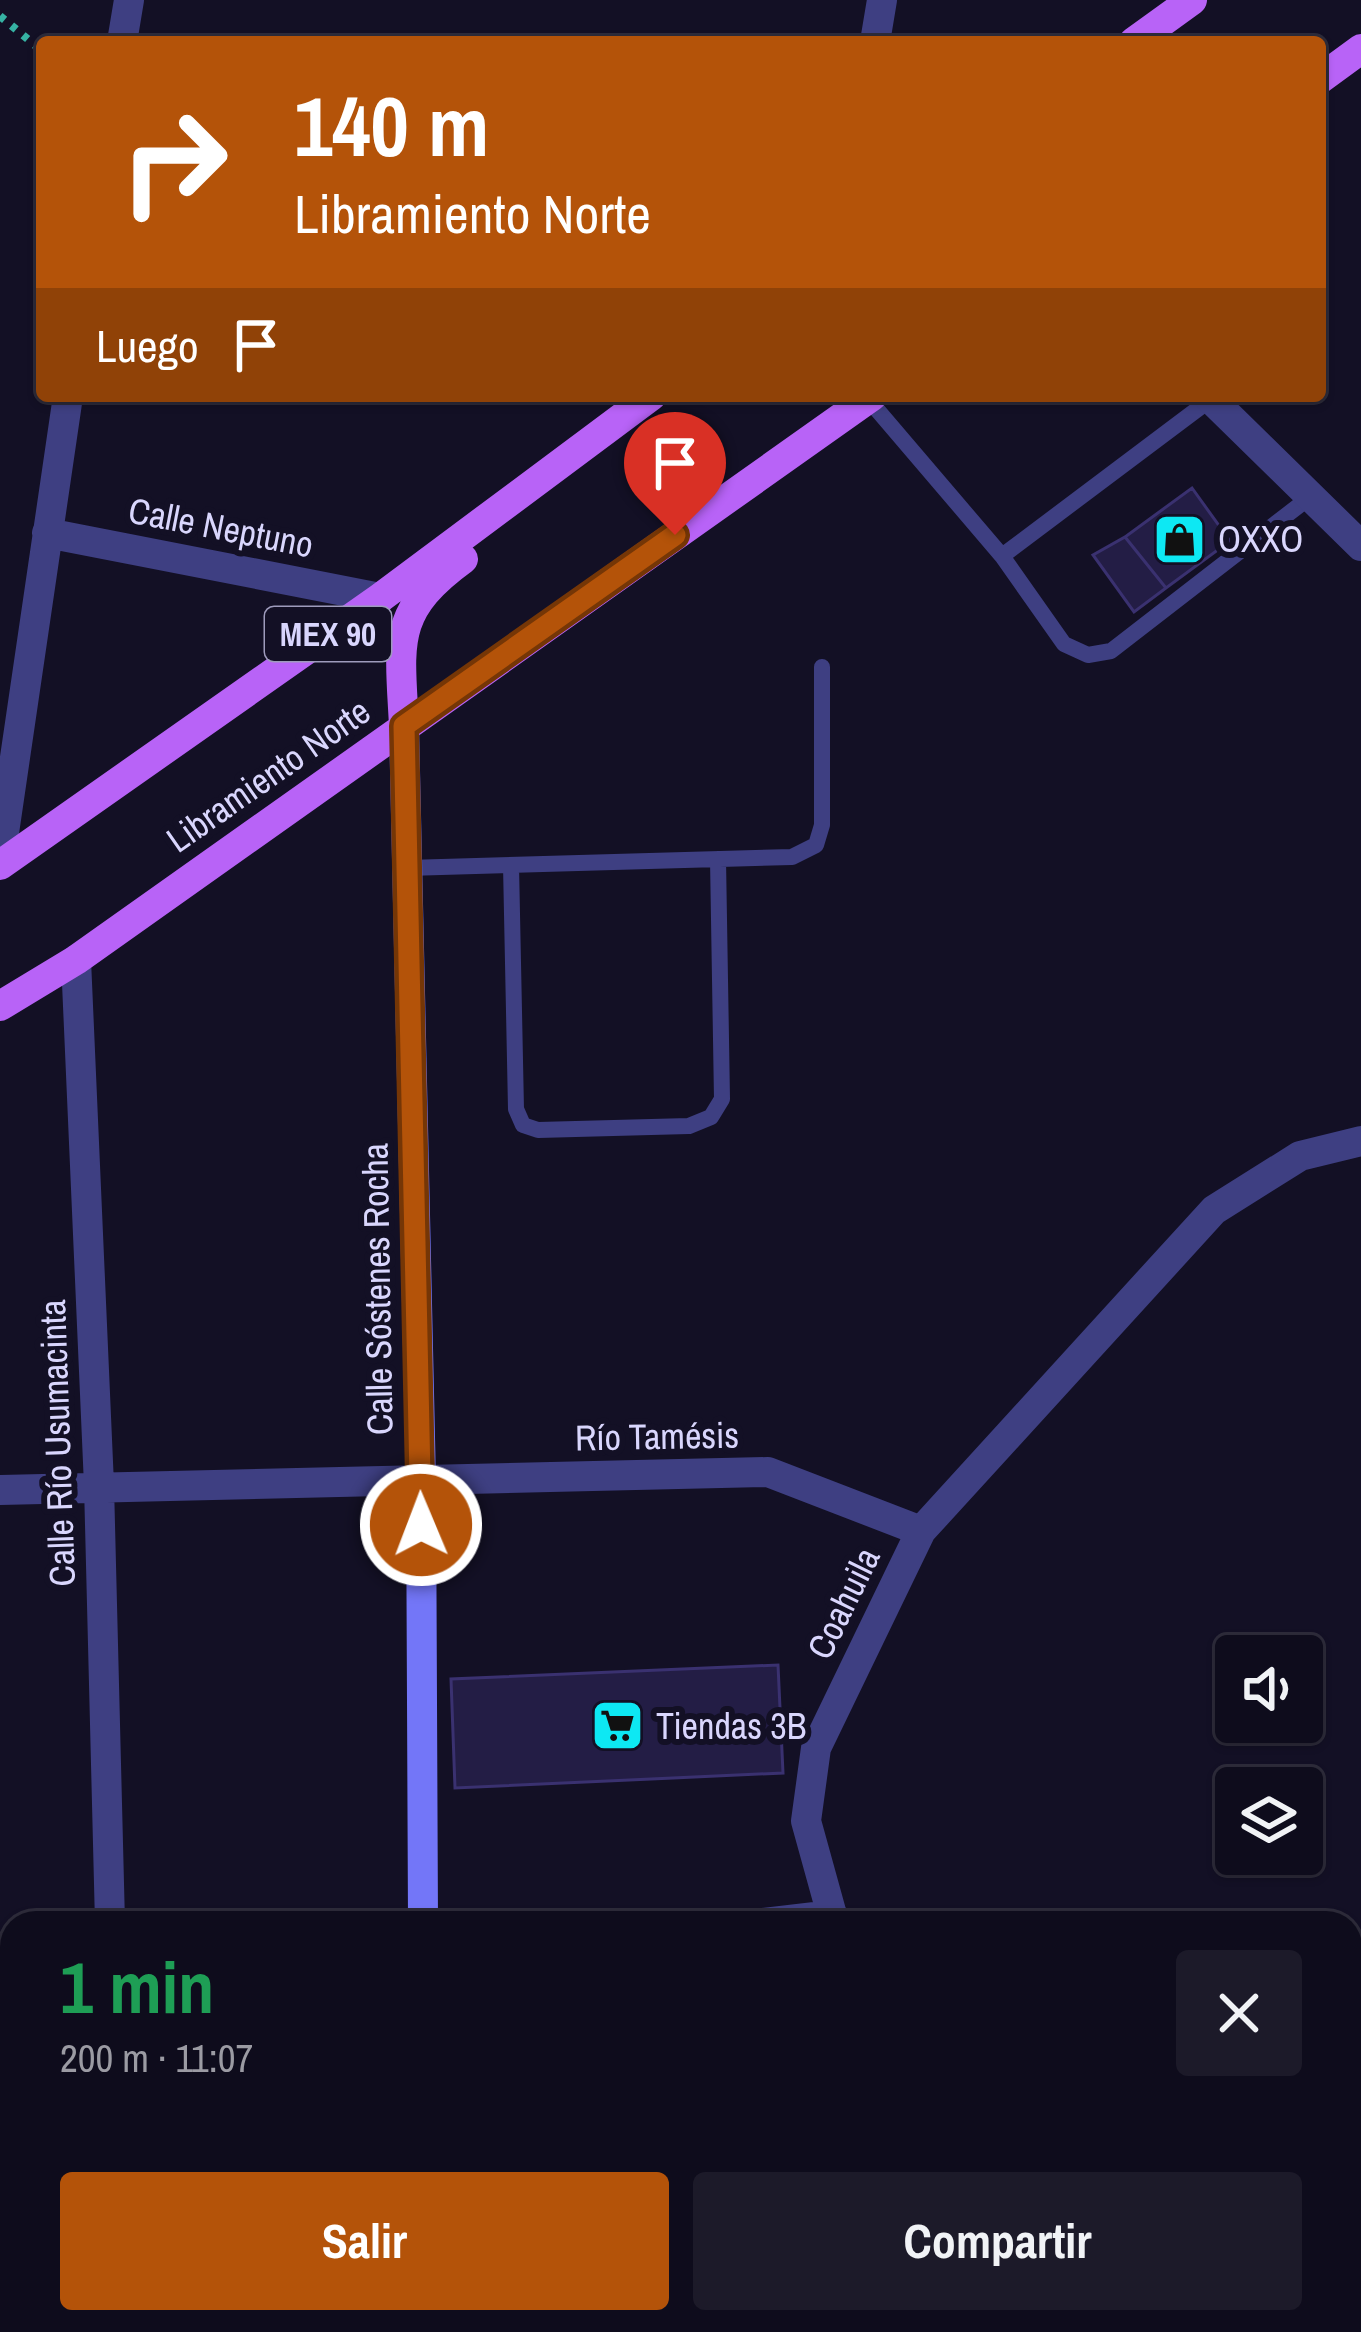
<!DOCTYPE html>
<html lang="es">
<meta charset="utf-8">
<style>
:root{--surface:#0e0c1c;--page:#1c1a29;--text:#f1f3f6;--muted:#9b9ba3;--line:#2e2c3b;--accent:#b45309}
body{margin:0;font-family:"Archivo Narrow",sans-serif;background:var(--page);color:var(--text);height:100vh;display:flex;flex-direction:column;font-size:45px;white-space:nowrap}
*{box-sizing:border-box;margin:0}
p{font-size:39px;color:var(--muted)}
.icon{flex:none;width:66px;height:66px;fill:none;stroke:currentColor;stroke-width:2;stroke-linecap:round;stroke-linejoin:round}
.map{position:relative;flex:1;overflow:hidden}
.side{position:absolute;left:0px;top:1911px;width:1362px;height:423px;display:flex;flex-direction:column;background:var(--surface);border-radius:36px 36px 0 0;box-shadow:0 3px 9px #0004,0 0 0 3px var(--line)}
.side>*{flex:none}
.guide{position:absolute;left:36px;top:36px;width:1290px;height:366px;border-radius:12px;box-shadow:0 3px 9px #0004,0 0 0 3px var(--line);background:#b45309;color:#fff;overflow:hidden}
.buttons{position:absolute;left:1215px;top:1635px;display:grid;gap:24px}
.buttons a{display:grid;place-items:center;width:108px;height:108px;border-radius:12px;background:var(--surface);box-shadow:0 3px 9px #0004,0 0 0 3px var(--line);font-size:60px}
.pin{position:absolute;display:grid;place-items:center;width:102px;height:102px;color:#fff;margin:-123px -51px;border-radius:50% 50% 50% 0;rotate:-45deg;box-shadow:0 0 12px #0007}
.pin .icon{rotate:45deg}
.me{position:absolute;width:132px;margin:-66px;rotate:359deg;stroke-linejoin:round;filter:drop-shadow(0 0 9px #0008)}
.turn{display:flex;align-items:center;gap:42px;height:252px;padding:0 60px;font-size:54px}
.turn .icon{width:156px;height:156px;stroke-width:2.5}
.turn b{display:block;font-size:84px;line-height:102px}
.then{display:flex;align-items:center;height:114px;padding:0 60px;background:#0003;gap:24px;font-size:45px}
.round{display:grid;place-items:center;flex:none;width:126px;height:126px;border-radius:12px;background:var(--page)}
.summary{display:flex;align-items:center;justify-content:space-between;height:204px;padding:0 60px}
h1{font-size:72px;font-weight:700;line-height:90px;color:#1e9e55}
.action{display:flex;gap:24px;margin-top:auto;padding:24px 60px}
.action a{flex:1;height:138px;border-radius:12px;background:var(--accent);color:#fff;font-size:48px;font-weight:700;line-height:138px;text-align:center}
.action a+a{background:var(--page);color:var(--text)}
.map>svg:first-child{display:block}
.building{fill:#231d45;stroke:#3a3170;stroke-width:3}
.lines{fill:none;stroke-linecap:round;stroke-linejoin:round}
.path{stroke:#36b2a3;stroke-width:8;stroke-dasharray:6 9;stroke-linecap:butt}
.lane{stroke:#3e3f82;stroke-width:16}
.street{stroke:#3e3f82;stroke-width:30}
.secondary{stroke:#7376f8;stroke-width:30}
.primary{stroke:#b863f7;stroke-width:30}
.route-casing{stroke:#753606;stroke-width:30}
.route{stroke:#b45309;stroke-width:21}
.labels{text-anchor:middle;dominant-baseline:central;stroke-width:12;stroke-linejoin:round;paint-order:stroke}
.shield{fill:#131025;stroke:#9e9bbc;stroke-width:3}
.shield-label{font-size:33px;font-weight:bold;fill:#d9d6fd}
.street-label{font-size:36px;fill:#d9d6fd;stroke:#131025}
.poi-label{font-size:36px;fill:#d9d6fd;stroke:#131025;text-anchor:start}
</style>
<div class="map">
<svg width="1361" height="2332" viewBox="0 0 1361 2332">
<rect width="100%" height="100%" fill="#131025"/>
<!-- building -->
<path class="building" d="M1192 488 1230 541 1166 588 1125 537Z
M1125 537 1166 588 1134 612 1093 555Z
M778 1665 783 1773 455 1788 451 1679Z"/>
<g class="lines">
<!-- path -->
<path class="path" d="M0 16 42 51"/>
<!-- lane -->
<path class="lane" d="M868 399 1002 556 1064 644 1088 655 1111 651 1310 497
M1002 556 1211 399
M511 865 516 1109 523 1125 538 1130 689 1126 711 1117 722 1099 718 859
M407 868 792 857 816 845 822 825V667"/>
<!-- street -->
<path class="street" d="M122 42 129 0
M875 42 882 0
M1208 396 1361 546
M47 533 380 598
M0 860 68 396
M76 960 99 1485 110 1923
M0 1490 768 1472 921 1531
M832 1915 806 1821 816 1748 921 1531 1214 1210 1300 1156 1361 1141
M763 1923 832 1915 840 1923
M0 1956H12
M125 2322 126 2332"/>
<!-- secondary -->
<path class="secondary" d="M404 726 421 1481 423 1923
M427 2322V2332"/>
<!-- primary -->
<path class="primary" d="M1134 42 1192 0
M1320 79 1361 49
M404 726C400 644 390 612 463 559
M0 865 380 598 651 396
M0 1006 76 960 872 396"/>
</g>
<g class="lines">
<defs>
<path id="route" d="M421 1525 404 726 675 535"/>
</defs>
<!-- route casing -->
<use href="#route" class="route-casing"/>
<!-- route -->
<use href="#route" class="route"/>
</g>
<!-- icons -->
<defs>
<symbol id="shop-square" viewBox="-11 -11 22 22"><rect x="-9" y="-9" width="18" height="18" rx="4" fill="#0de8f3" stroke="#131025"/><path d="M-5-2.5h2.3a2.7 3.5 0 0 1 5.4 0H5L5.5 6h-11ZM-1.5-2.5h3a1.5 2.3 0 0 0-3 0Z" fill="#111"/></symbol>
<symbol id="supermarket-square" viewBox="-11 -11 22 22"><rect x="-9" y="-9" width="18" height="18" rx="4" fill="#0de8f3" stroke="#131025"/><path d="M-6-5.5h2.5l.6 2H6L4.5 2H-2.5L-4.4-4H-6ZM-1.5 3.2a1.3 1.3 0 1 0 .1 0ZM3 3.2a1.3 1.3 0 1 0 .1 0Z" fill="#111"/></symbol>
</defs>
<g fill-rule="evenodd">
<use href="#shop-square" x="1150" y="510" width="59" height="59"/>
<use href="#supermarket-square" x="588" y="1696" width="59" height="59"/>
</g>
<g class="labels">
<!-- shield labels -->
<rect class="shield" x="265" y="607" width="126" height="54" rx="9"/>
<g class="shield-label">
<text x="328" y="634">MEX 90</text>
</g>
<!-- street labels -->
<g class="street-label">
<text transform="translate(221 527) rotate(11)">Calle Neptuno</text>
<text transform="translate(268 775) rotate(-35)">Libramiento Norte</text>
<text transform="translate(377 1289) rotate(-91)">Calle Sóstenes Rocha</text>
<text transform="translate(657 1436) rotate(-1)">Río Tamésis</text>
<text transform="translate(57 1443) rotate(-92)">Calle Río Usumacinta</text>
<text transform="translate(843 1603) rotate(-64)">Coahuila</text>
</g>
<!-- poi labels -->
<g class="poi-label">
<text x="1218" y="539">OXXO</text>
<text x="656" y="1726">Tiendas 3B</text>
</g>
</g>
</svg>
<div class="buttons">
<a><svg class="icon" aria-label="sound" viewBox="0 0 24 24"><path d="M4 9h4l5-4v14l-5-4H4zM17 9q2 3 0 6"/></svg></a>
<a><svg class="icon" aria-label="layers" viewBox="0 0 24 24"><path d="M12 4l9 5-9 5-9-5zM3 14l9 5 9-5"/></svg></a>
</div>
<div class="pin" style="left:675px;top:535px;background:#d93025"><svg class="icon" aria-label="arrive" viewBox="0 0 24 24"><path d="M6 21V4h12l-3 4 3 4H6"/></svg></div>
<svg class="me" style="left:421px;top:1525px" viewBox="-20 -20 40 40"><circle r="17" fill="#b45309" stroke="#fff" stroke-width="3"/><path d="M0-11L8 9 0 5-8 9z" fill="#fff"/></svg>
<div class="guide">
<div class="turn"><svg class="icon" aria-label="right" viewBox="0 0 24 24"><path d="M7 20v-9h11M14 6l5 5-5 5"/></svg><div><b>140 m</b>Libramiento Norte</div></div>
<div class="then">Luego<svg class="icon" aria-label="arrive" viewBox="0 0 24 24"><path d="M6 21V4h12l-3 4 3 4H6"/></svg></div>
</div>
<section class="side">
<div class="summary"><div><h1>1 min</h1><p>200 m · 11:07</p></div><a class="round"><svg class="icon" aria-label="close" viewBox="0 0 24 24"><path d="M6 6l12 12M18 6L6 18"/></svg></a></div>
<div class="action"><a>Salir</a><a>Compartir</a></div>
</section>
</div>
